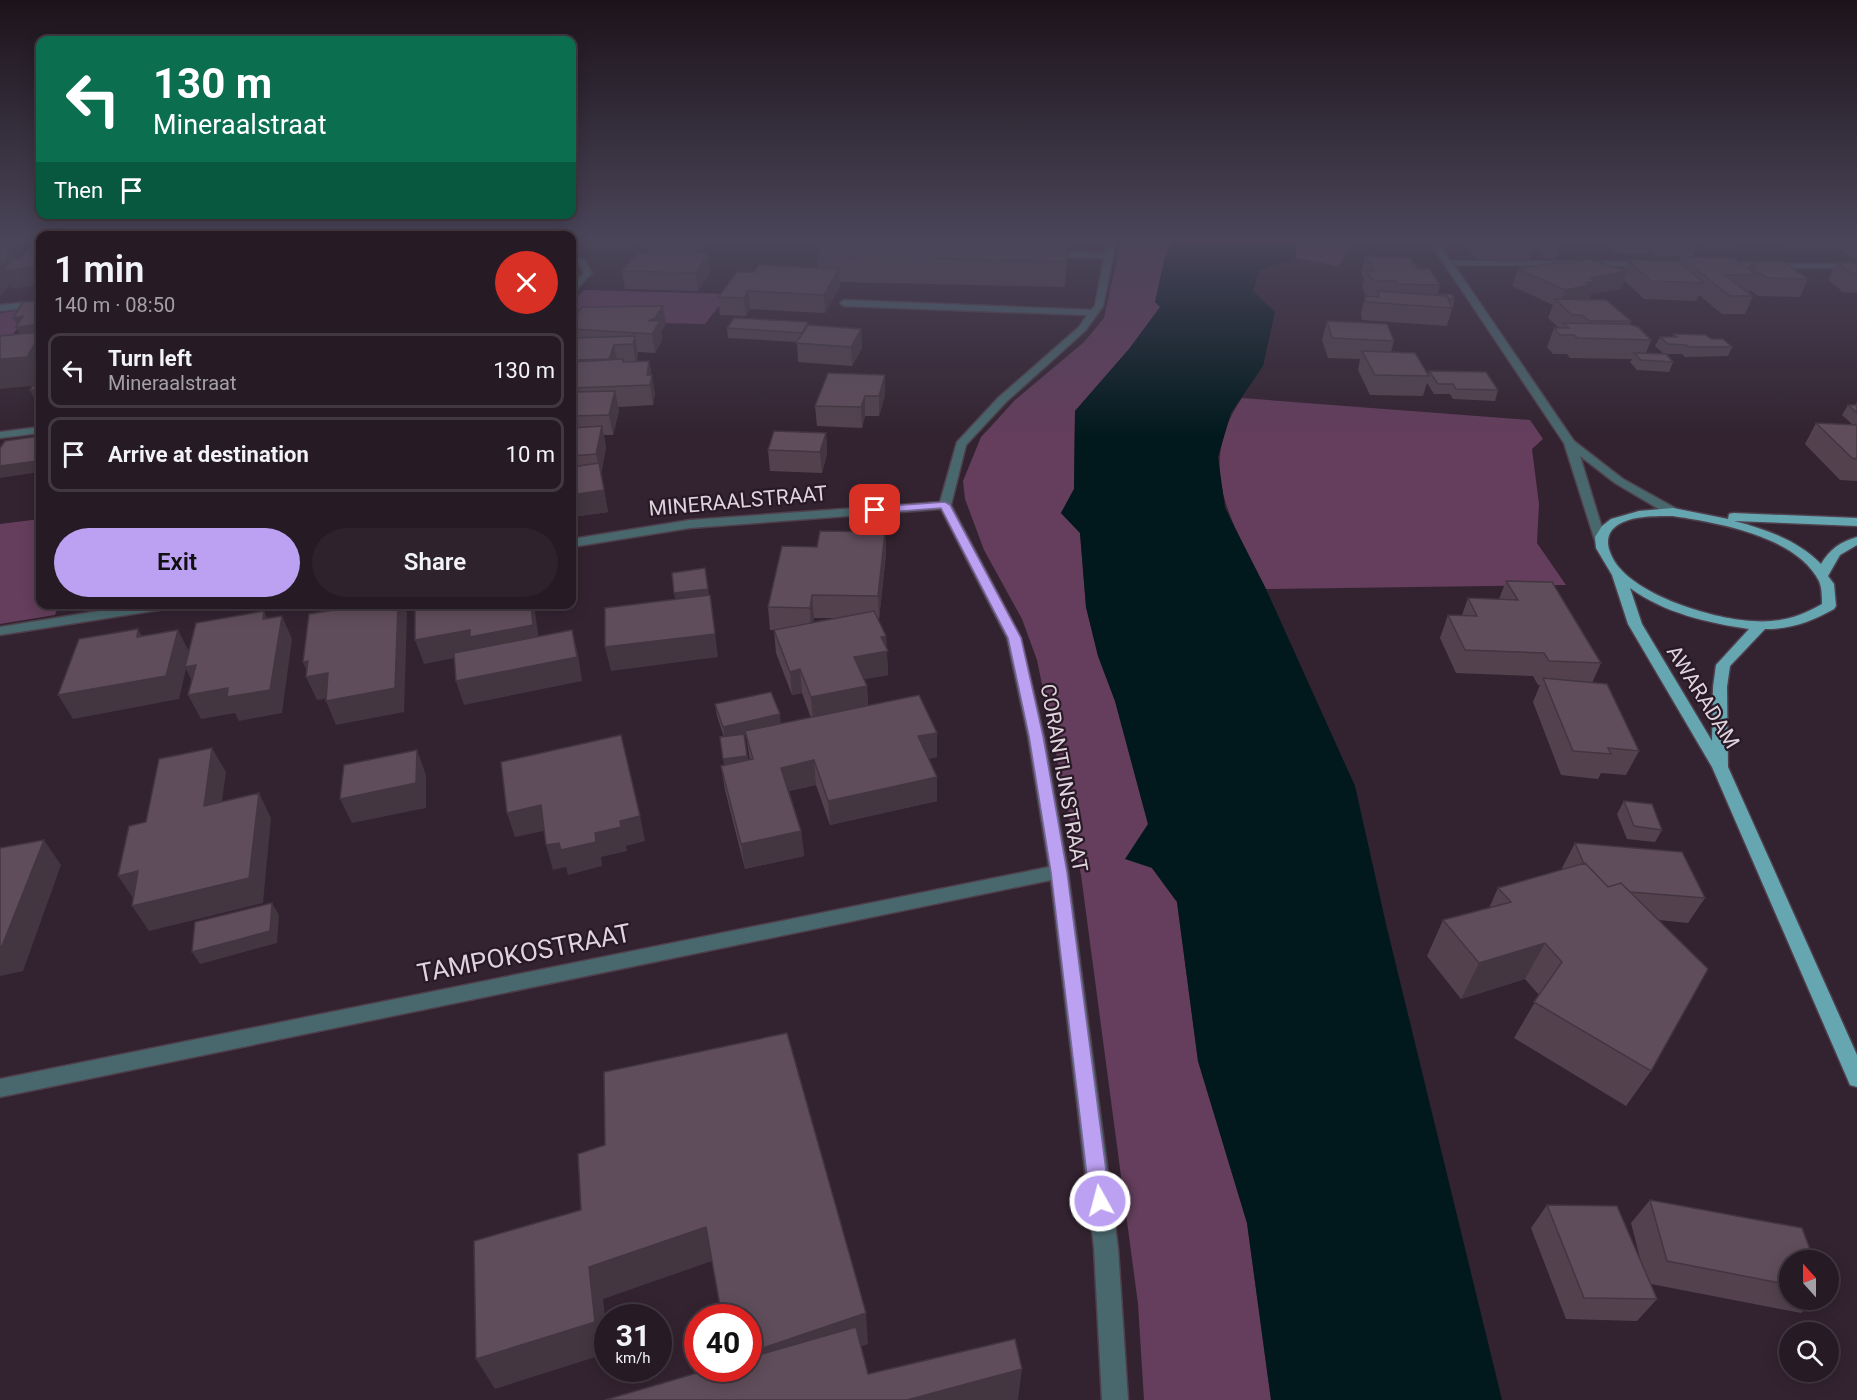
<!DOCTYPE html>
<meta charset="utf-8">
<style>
:root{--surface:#261a24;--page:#2e232c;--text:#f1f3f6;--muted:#a4a1a6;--line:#423841;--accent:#bca0f2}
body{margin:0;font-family:Roboto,sans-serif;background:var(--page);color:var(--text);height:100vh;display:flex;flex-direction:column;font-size:22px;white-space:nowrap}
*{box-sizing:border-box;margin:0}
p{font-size:20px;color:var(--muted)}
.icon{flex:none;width:33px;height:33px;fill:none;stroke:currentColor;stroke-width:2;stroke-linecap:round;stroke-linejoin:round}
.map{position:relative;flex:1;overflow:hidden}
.sheet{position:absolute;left:36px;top:231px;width:540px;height:378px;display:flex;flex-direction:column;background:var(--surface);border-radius:12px;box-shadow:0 3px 15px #0003,0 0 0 2px var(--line)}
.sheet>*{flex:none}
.guide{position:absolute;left:36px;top:36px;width:540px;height:183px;border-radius:12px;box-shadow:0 3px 15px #0003,0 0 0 2px var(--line);background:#0b6e4f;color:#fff;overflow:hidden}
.needle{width:39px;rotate:339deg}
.controls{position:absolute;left:1779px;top:1250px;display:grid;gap:12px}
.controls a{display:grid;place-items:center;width:60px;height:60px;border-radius:50%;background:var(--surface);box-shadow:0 3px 15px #0003,0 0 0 2px var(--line);font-size:30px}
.speed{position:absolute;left:594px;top:1304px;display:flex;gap:12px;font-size:30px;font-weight:700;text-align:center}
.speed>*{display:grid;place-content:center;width:78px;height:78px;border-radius:50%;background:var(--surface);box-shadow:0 3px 15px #0003,0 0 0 2px var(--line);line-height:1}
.speed small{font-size:15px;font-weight:400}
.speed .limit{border:9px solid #d22;background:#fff;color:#111}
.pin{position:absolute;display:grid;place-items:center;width:51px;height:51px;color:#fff;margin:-26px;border-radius:12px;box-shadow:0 3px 9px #0006}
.me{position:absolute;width:66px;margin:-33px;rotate:353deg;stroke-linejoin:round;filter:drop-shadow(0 0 4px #0008)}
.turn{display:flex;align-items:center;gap:21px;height:126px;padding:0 18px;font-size:27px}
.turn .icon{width:78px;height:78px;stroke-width:2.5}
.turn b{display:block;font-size:42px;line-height:51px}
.then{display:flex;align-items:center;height:57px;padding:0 18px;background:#0003;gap:12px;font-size:22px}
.round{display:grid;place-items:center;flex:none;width:63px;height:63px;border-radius:32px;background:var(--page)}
.headline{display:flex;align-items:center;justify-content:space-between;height:102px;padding:0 18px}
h1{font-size:36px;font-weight:600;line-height:45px}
.button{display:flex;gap:12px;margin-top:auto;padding:12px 18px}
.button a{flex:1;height:69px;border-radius:36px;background:var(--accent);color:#111;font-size:24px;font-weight:600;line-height:69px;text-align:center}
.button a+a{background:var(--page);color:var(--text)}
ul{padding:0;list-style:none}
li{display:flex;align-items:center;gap:18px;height:75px;margin:0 12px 9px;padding:0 6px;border:3px solid var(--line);border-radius:12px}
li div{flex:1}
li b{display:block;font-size:22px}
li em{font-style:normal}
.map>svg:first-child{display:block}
.green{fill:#643e5c}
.water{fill:#01191d}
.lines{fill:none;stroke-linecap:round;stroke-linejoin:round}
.minor-casing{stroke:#4f3f4c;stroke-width:3}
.major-casing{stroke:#4f3f4c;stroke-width:3}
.minor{fill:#49686d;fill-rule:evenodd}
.major{fill:#65a6b1;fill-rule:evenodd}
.wall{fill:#53424e;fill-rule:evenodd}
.shaded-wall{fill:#433640}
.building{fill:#604d5b;stroke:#433640;stroke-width:1.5}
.route{fill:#bca0f2;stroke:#7a689d;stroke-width:1.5}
.labels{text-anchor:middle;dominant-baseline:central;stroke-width:4.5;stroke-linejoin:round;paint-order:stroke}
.street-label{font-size:21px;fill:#dfd4dc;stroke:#291926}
.near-street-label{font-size:26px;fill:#dfd4dc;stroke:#291926}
</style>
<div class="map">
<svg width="1857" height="1400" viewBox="0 0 1857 1400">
<rect width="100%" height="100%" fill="#332330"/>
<!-- green -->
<path class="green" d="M1121 241H1172L1164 261 1161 307 1129 349 1075 411 1074 489 1061 513 1080 533 1086 607 1098 656 1115 701 1148 824 1152 868 1177 902 1198 1061 1247 1223 1271 1400H1144L1138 1304 1081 875 1037 660 1022 619 984 550 965 499 963 481 981 437 994 423 1015 400 1084 342 1104 318Z
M1297 241H1357L1338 266 1295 258Z
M584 290 728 294 705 324 572 321V303Z
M33 309 0 350V313Z
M1242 398 1530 420 1543 439 1532 449 1539 504 1537 543 1566 585 1266 589C1233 524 1194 468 1242 398Z
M40 519V604L59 605 55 615 0 624V524Z"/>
<!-- water -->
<path class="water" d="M1172 241H1297L1295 258 1260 270 1253 291 1275 312 1263 366 1231 413 1218 457 1225 508 1266 589 1355 786 1386 924 1502 1400H1271L1247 1223 1198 1061 1177 902 1152 868 1125 859 1148 824 1115 701 1098 656 1086 607 1080 533 1061 513 1074 489 1075 411 1129 349 1160 307 1155 302 1164 261Z"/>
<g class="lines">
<defs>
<path id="minor" d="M1108 241H1116L1103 306 1085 331 1006 402 966 445 951 505 1021 638 1044 736 1068 872 1118 1248 1128 1400H1102L1094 1248 1051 880 0 1097V1079L1049 867 1028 736 1007 638 941 509 690 528 572 547V539L690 520 940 502 957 442 998 398 1079 327 1087 315 844 306 840 303 844 300 1091 310 1095 306 1104 258 1046 256 1042 254 1046 252 1105 253Z
M1429 241H1437L1450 261 1650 262 1651 264 1647 266 1454 265 1574 441 1623 479 1677 509V515H1669L1615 483 1580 456 1606 541 1600 545 1596 544 1564 443Z
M572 255 585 261 592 273 572 294V286L584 273 579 264 572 259Z
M1722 263 1857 264V268L1719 267 1718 265Z
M40 301V307L0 311V305Z
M40 427V433L0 438V432Z
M142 604H177L171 608 0 635V627Z"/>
<path id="major" d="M1673 508 1728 519 1729 514 1733 513 1857 518V526L1734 521C1765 529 1798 540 1821 564 1830 549 1840 542 1857 537V545L1840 555 1828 576 1834 584 1836 606 1834 609C1811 622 1791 629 1765 629L1730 666 1727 687 1728 767 1857 1055V1087L1850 1085 1847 1078 1712 767 1628 624 1612 575 1596 548 1595 537 1602 526 1611 519 1639 511ZM1673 516C1718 523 1796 536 1819 581 1822 588 1822 597 1822 604 1800 617 1779 623 1752 621 1712 619 1624 593 1610 552 1607 545 1607 536 1612 530 1625 515 1655 516 1673 516ZM1630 588C1664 613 1708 623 1749 629L1716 665 1713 687 1712 741 1642 624Z"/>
</defs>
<!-- minor casing -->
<use href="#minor" class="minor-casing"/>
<!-- major casing -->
<use href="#major" class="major-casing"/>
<!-- minor -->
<use href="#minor" class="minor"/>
<!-- major -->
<use href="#major" class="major"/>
</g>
<!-- wall -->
<path class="wall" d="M580 241H640L638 242H633L627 247 610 246 606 249 582 247Z
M646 241H703L704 245 698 254 710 272 698 291 625 289 622 271 648 253Z
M1463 241H1533L1536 243 1530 260 1476 259 1463 243Z
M1601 241H1737L1734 247 1697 246 1693 256H1656L1650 250 1648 254H1623L1613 251Z
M1773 241H1857V258H1853L1834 246 1832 249H1788Z
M1540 244 1559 251 1556 259H1545L1537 252Z
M817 256 1067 261 1065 287 840 282V287L825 313 750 309 746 316 720 315 718 297 754 272 818 268Z
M1365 256 1418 269 1440 285 1437 295 1438 294 1455 299 1447 326 1362 320 1361 314 1365 296H1366L1362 288 1364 279 1361 274Z
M1681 257 1747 268 1750 262 1808 279 1800 297 1758 296 1750 290 1749 293 1753 296 1745 314H1722L1699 295 1696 301 1644 299 1624 280 1621 289 1591 294 1590 299 1586 300 1631 321 1630 324 1651 340 1646 353 1664 354 1655 346 1660 337H1673L1674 334 1711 339 1732 347 1728 356 1685 357 1682 354H1666L1673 362 1669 372 1637 370 1630 362 1632 359 1570 358 1567 354H1553L1547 347 1554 328H1559L1548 318 1553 305 1512 286 1518 269 1564 264 1624 270 1628 260 1679 262Z
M1837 262 1857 263V293L1843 292 1828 280Z
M572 314 666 324 661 332 662 340 655 353 638 352V355L637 361H649L655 394 653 405 618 407 619 411 613 435H604L606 447 601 474 608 512 572 517 573 523H572Z
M1327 321 1394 341 1391 352 1428 375 1429 371 1498 390 1495 401 1453 399 1450 394H1434L1427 383 1423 396 1370 395 1358 370 1360 359 1328 358 1322 340Z
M809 325 861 329 862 348 852 366 798 362 797 342 728 338 727 328Z
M885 375V395L879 416H865L862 428 817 426 815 406Z
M1857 402V481L1840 480 1805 444 1816 423 1853 425 1842 415 1848 405H1855Z
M826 433 827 454 822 473 770 471 768 450Z
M885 532 886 554 879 619H878L886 636 888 675 864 679 867 686 868 706 937 733V757L928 759 937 801 830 825 816 785 789 791 801 831 804 856 745 869 725 790 721 766 724 765V737L717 716 715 704 781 724 811 718 802 693 792 695 776 653 774 630H770L768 607 817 547ZM814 618H836L813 622ZM744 735H746L750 760H748Z
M1506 581 1601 663 1592 683 1639 751 1626 775 1601 773 1598 779 1561 775 1533 702 1540 685H1538L1533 676 1456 673 1440 638 1448 615H1462L1468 598 1499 599Z
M1624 801 1662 830 1655 842 1627 839 1617 814Z
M1575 843 1705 898 1688 923 1659 920 1651 1071 1626 1106 1514 1038 1539 995 1525 979 1461 999 1427 956 1443 920 1489 908 1498 888 1563 870 1562 868Z
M1650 1200 1790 1260V1299H1818L1801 1313 1651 1284 1657 1299 1637 1321 1566 1319 1531 1228 1547 1205 1641 1262 1631 1223Z"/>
<!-- shaded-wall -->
<path class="shaded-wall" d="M605 241H609L610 246 606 249Z
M626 241H633V242L627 247Z
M695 241H703L704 245 697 256Z
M10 246 12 251 13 250 22 267 40 266V285L12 289 10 284 2 295H0V251Z
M708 254 710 272 698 291 696 273Z
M839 269 840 287 825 313 824 295Z
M1627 271 1621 289 1591 294 1590 299 1560 305 1565 290 1590 278Z
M748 291 750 309 746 316 744 298Z
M663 306 666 324 661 332 662 340 655 353 652 334 648 321Z
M23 316 40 324V385L0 389V359L26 346 16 327H18L13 318Z
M861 329 862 348 852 366 851 347Z
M635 336 638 355 636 364 633 344Z
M614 345 618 364 613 378 609 359Z
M649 361 655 394 653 405 650 385 647 375Z
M885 375V395L879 416V396Z
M40 389V410L30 390Z
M615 391 619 411 613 435 609 415Z
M865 396V416L862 428 861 407Z
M602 426 606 447 601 474 608 512 572 517 573 523H572V495L601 475 596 454Z
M826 433 827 454 822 473 820 452Z
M40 455V472L0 478V466Z
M885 532 886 554 879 619 878 596Z
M708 589 710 601 676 605 674 593Z
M710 595 718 657 611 671 605 647Z
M812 595 814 618 811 631 810 608Z
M398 604H404L407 613 404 712 336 725 326 701Z
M531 604H534L540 648 476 654 424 664 415 640Z
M264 611 275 634 263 619Z
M282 616 292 639 282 713 239 721 235 713 201 719 188 695Z
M138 629 151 653 137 637Z
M178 630 196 665 197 691 186 669 179 699 73 719 58 695Z
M572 630 578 654 582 681 464 705 456 681Z
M886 636 888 675 855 681 854 657 881 637Z
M308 661 328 673 338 697 317 700 306 677 309 676 303 662Z
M800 669 802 693 792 695 790 672Z
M867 686 868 710 813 721 811 697Z
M780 714 781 727 745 731 746 735 725 739 723 727Z
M937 733V757L918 761V736Z
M212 748 226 772 218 830 204 806Z
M417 750 426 775V808L352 823 340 799Z
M747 756 749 768 725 772 723 759Z
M814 760 816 785 784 792 781 768Z
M937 777V801L830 825 828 801Z
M259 793 271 818 263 903 149 931 132 906Z
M541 805 548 830 515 837 507 813Z
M640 816 645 841 626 846 627 851 601 857 602 866 568 875 566 867 553 870 546 845 595 833 620 821Z
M801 831 804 856 745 869 741 844Z
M44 840 61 865 23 971 0 976V947Z
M138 871 135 901 118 876Z
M272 903 279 915 277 943 200 964 192 952Z
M1545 943 1525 979 1461 999 1479 963Z
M706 1227 715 1260 603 1299 608 1342V1353L495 1389 476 1359 589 1267Z
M866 1313 868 1344 737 1390 748 1368V1353Z
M1022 1369 1018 1400H907Z"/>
<!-- building -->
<path class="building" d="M824 241H1066L1067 261 817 256Z
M1480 241H1533L1536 243 1481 242Z
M32 244H40V266L3 271 11 260 20 259Z
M1540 244H1551L1559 251H1548Z
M10 246 5 251H0V247Z
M13 250 0 267V251Z
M637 253 708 254 696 273 622 271Z
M1365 256 1410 258 1418 269H1429L1440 285 1397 284 1395 281 1372 280 1366 271H1374Z
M1681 257 1733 258 1757 275H1725L1753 296H1730Z
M1589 259 1627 271 1590 278 1596 281 1585 283 1591 285 1565 290 1518 269 1560 262 1564 264Z
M1628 260 1678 261 1704 283 1651 281Z
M1750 262H1784L1808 279 1767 278 1750 266H1756Z
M1837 262 1857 263V274H1852Z
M759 265 839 269 824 295 748 291 744 298 718 297 737 272H754Z
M1378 291 1447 296 1452 308 1366 302 1365 296 1379 297Z
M1438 294H1451L1455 299H1449L1447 296 1439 295Z
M1555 299 1606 300 1631 321H1589L1582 315H1572Z
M40 301V324L16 327 23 316 13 318 23 302Z
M663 306 655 318 648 321H660L652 334 572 329V314H577L582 307Z
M734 318 808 322 802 333 727 328Z
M1327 321 1387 324 1394 341 1332 338Z
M1563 323 1628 324 1638 327 1651 340 1577 338 1574 335H1560L1554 328H1569Z
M808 325 861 329 851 347 796 343Z
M40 332V334L27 357 0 359V336Z
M1674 334 1706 335 1711 339H1723L1732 347H1689L1686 345 1668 344 1660 337H1677Z
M635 336 633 344 614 345 609 359 572 360V338Z
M1362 351 1415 353 1429 376 1375 375Z
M1634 353 1666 354 1673 362 1641 360Z
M623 359V362L649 361 647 375H652L650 385 572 388V362Z
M1429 371 1486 372 1498 390 1456 389 1453 384H1438Z
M828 373 885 375 879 396H865L861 407 815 406Z
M40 374V389L30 390Z
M615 391 609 415 572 416V392Z
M1848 405H1857V413Z
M1816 423 1857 425V459L1852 458Z
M602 426 596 454 572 456V428Z
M774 431 826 433 820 452 768 450Z
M40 436V455L37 461 0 466V448L5 441Z
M599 463 604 490 572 495V467Z
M820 531 885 532 878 596 812 595 810 608 768 607 782 546 817 547Z
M705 568 708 589 674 593 672 573Z
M1506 581 1552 582 1601 663 1549 661 1544 653 1465 650 1448 615 1477 616 1468 598 1518 600Z
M710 595 715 634 605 647V608Z
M347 604H398L395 688 326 701 328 673 306 677 308 661 303 662 309 614 346 608Z
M415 604H531L533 625 470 637V630L415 640Z
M264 611 263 619 282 616 270 690 227 697 228 688 188 695 196 665 185 667 196 623Z
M874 611 886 636 881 637 888 651 854 657 867 686 811 697 800 669 790 672 774 630Z
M138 629 137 637 178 630 166 676 58 695 79 639Z
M572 630 577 657 456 681 454 653Z
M1543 678 1607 684 1639 751 1608 748 1611 754 1573 751Z
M771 692 780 714 723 727 715 704Z
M919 695 937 733 918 736 937 777 828 801 814 760 781 768 801 831 741 844 721 766 753 759 745 731Z
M744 734 747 756 723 759 720 737Z
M621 735 640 816 620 821 621 827 595 833 596 842 561 850 559 843 546 845 541 805 507 813 501 762Z
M212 748 204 806 259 793 249 878 132 906 138 871 118 876 129 826 146 822 159 759Z
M417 750 416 783 340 799 344 765Z
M1624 801 1652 804 1662 830 1634 826Z
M44 840 2 946 0 947V848Z
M1575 843 1682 852 1705 898 1630 892 1621 883 1608 887 1585 863 1584 864Z
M1585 863 1608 887 1621 883 1708 969 1651 1071 1534 1002 1562 962 1545 943 1479 963 1443 920 1511 902 1498 888Z
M272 903 270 931 192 952 195 922Z
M787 1033 866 1313 748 1353V1317H722L706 1227 589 1267 595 1322 476 1359 474 1241 581 1210 578 1154 605 1145 604 1072Z
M1650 1200 1802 1228 1814 1260H1790V1285L1667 1261Z
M1547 1205 1617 1206 1657 1299 1584 1298Z
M856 1327 868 1374 1015 1339 1022 1369 907 1400H605L714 1368H748V1358Z"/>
<!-- sky -->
<linearGradient id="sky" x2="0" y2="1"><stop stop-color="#1c131a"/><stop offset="0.55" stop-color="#4a4559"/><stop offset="1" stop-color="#4a4559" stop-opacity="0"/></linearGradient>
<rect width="1857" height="437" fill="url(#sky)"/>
<!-- route -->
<path class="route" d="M945 502 950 505 1021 638 1043 736 1067 872 1110 1201 1107 1208 1100 1211 1093 1208 1090 1201 1051 872 1029 736 1008 638 941 508 875 513 870 510 875 507Z"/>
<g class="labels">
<!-- street labels -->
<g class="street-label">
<text transform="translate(738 501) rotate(-5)">MINERAALSTRAAT</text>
<text transform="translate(1703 697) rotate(58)">AWARADAM</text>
<text transform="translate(1064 778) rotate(80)">CORANTIJNSTRAAT</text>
</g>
<!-- near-street labels -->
<g class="near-street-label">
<text transform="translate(524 953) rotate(-11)">TAMPOKOSTRAAT</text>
</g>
</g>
</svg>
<div class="controls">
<a><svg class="needle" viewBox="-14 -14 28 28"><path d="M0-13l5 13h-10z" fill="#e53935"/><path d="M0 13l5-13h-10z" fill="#a4a1a6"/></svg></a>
<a><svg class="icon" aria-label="search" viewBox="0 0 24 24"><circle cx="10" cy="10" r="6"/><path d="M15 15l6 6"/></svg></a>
</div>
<div class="speed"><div>31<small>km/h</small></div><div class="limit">40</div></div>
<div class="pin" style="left:875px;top:510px;background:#d93025"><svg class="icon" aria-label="arrive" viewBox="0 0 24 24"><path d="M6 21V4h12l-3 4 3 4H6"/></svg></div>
<svg class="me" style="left:1100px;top:1201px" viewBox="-20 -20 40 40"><circle r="17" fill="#bca0f2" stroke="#fff" stroke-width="3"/><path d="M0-11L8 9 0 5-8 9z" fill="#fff"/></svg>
<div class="guide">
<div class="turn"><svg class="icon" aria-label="left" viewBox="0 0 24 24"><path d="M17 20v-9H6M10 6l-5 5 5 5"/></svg><div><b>130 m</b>Mineraalstraat</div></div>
<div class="then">Then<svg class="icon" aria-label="arrive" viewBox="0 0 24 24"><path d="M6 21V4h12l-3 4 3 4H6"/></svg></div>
</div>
<section class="sheet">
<div class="headline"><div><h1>1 min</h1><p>140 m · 08:50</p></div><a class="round" style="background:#d93025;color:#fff"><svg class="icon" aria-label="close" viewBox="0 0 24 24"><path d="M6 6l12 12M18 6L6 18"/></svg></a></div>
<ul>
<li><svg class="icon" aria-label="left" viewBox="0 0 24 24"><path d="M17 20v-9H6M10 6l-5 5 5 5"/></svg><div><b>Turn left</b><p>Mineraalstraat</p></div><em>130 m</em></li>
<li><svg class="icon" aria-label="arrive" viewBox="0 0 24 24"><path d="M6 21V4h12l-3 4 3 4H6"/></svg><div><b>Arrive at destination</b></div><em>10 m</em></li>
</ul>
<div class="button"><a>Exit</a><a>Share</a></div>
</section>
</div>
